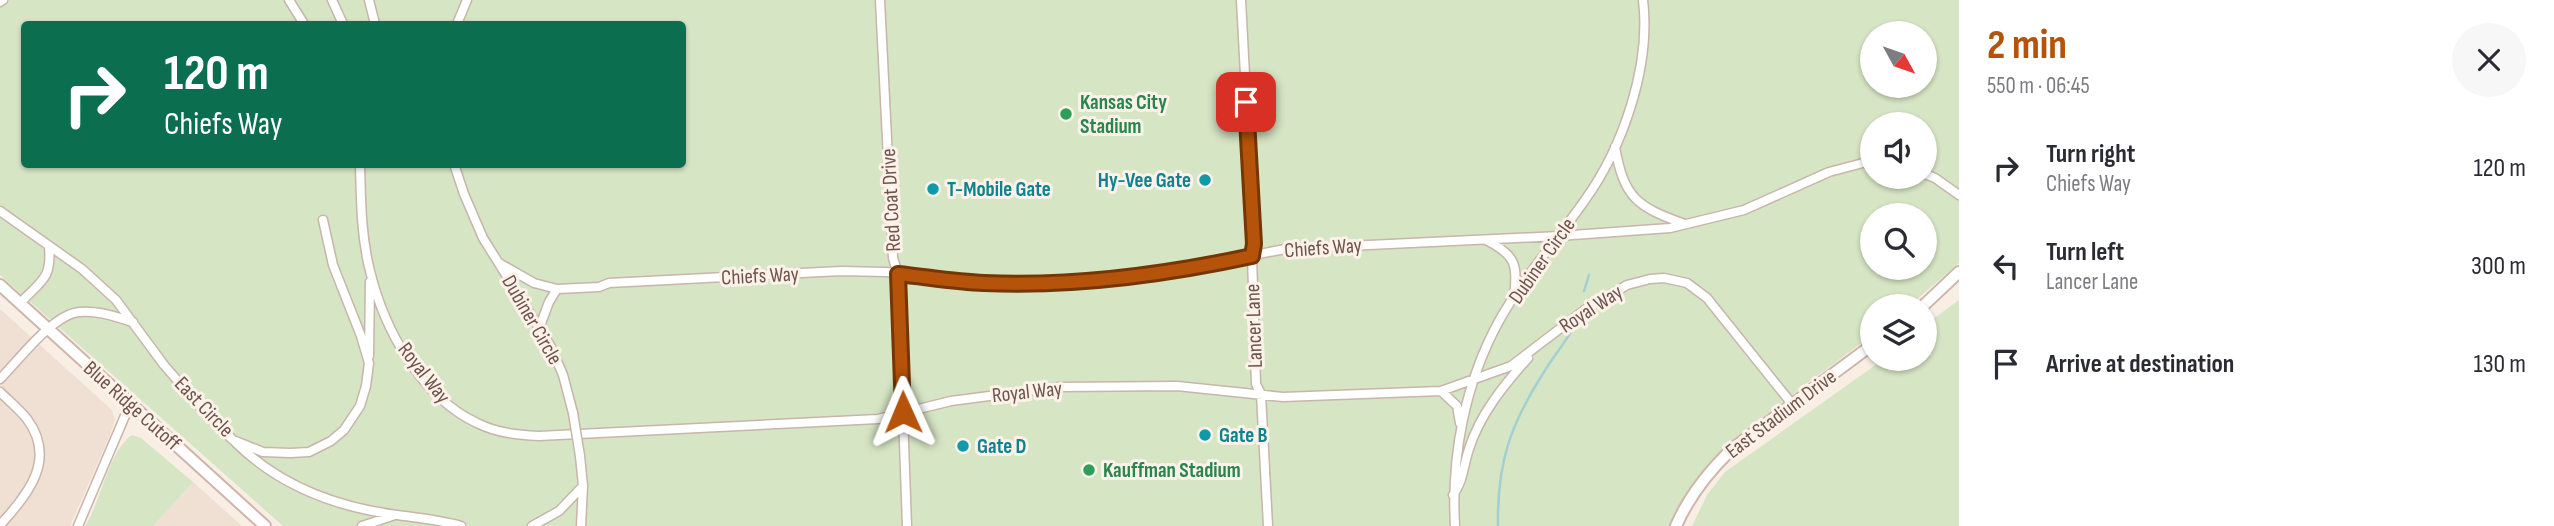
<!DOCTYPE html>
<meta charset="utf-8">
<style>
:root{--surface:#fff;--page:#f7f7f7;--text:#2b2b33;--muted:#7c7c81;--accent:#b45309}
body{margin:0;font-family:"Sofia Sans Condensed",sans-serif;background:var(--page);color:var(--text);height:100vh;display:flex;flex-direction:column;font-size:26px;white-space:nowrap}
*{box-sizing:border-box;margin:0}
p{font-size:23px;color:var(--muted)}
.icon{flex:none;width:38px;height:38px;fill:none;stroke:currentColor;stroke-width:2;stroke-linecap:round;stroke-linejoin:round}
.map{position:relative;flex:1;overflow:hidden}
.side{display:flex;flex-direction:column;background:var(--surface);width:595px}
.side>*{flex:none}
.guide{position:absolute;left:21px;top:21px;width:665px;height:147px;border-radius:7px;box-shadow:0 2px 5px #0004;background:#0b6e4f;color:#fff;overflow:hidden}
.needle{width:46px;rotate:130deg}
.tools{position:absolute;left:1860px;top:21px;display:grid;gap:14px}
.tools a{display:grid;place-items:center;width:77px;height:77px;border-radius:50%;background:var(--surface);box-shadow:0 2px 5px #0004;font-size:35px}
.pin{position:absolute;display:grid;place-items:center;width:60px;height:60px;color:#fff;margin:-30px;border-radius:14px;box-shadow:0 4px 10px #0006}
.me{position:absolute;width:77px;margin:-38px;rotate:359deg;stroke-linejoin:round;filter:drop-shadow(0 0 5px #0008)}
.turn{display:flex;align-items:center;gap:24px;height:147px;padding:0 28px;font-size:32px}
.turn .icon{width:91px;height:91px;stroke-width:2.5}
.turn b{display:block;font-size:49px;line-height:60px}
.round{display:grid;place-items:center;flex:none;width:74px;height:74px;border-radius:37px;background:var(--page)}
.head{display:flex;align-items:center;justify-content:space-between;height:119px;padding:0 28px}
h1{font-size:42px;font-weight:700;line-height:52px;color:var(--accent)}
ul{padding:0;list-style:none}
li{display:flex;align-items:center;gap:21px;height:98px;padding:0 28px}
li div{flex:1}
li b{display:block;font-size:26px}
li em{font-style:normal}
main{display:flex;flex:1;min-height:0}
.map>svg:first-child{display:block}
.residential{fill:#f0dfd3}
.green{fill:#d6e5c4;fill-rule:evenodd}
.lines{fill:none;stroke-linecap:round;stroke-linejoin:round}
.stream{stroke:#a2d0d1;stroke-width:2.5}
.street-casing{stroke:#c8b5ab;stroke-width:11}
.secondary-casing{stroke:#ceb6ac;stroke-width:14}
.street{stroke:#fff;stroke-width:8}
.secondary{stroke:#fff;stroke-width:10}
.street-bridge-casing{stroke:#c8b5ab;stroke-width:11;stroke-linecap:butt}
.street-bridge{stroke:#fff;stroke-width:8}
.route-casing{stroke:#753606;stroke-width:18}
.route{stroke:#b45309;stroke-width:12}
.leisure-dot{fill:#2e9e5b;stroke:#fdf2e9;stroke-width:2.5}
.culture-dot{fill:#0f9aa8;stroke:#fdf2e9;stroke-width:2.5}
.labels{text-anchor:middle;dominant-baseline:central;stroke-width:6;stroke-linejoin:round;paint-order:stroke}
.leisure-label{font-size:21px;font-weight:bold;fill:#27864d;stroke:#fdf2e9;text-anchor:start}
.culture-label{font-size:21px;font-weight:bold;fill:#0d838f;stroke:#fdf2e9;text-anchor:start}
.street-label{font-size:21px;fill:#6e544c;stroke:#fdf2e9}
</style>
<main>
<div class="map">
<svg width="1959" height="526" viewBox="0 0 1959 526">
<rect width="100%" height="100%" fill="#f9eee4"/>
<!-- residential -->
<path class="residential" d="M0 309 112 410 115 420 110 435 70 526H0Z
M193 482 242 526H153Z"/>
<!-- green -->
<path class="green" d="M0 0H1959V263L1909 306H1872V335C1845 355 1817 376 1789 397 1741 433 1693 468 1669 526H283L0 275ZM24 24H682V164H24ZM1872 33H1925V86H1872ZM1872 124H1925V177H1872ZM1872 215H1925V268H1872Z
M1959 300V526H1692L1707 495 1725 472 1884 359H1925V325Z
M132 435 141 438 193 482 153 526H85C101 502 109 450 132 435Z"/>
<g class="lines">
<!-- stream -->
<path class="stream" d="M1584 291 1589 275
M1498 526C1497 463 1510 425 1544 372 1553 357 1565 343 1574 327"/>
<defs>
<path id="street" d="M289 0 304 24
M332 0 343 24
M369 0 375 24
M880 0 893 258 898 274 907 526
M1241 0 1254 244 1252 256 1256 384 1261 394 1268 526
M0 2 3 0
M457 24 467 0
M1615 147C1624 198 1637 207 1685 224
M360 164C361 200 361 236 370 271 384 329 421 397 477 423 497 433 518 435 539 436L878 419 951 401 1059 387 1177 386 1283 397 1441 391 1511 366 1587 308 1627 285 1650 279 1664 278 1687 283 1707 298 1792 404
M454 164 464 194 483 238 551 347 563 375 573 413
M1925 174 1935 178 1959 195
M0 211 82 269 116 300 164 365 209 417 233 440 263 452 290 453 309 452 331 441 344 430 360 406 366 386 369 363 361 336 333 265 323 220
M1486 240C1516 255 1518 265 1514 297
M499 263 534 283 557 289
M20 303C41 281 52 279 49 247
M540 326 549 302 557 289 599 287 609 283 841 271 886 272 984 283 1083 281 1159 273 1285 249 1559 236 1670 228 1744 210 1829 172 1863 163 1872 162
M369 356 370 282
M0 379C19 360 52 315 79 312 98 310 116 317 133 322
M1441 391 1457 406 1460 423
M0 392C9 401 19 409 27 419 57 459 28 495 0 525
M236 443C280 486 335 507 397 515 419 518 440 520 461 526
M580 456 583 486 581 526
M1453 495C1464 480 1463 466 1469 449 1480 414 1504 385 1528 358
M78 526 130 404
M362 526 395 515
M532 526 559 511 583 486
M1455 526C1451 456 1465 383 1499 321 1523 278 1557 240 1585 200 1623 147 1651 66 1643 0"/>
<path id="secondary" d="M0 285 265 526
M1923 306 1959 272
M1676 526C1689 496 1708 472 1732 449L1872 345"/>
</defs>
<!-- street casing -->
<use href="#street" class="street-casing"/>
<!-- secondary casing -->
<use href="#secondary" class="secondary-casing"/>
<!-- street -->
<use href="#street" class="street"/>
<!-- secondary -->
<use href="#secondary" class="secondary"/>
<defs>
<path id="street-bridge" d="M573 413 580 456"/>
</defs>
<!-- street-bridge casing -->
<use href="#street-bridge" class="street-bridge-casing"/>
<!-- street-bridge -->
<use href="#street-bridge" class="street-bridge"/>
</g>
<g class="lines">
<defs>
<path id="route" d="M903 412 898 274C927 277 956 282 984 283 1074 287 1164 275 1252 256L1254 244 1246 102"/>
</defs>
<!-- route casing -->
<use href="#route" class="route-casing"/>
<!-- route -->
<use href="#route" class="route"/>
</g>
<!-- markers -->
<g class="leisure-dot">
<circle cx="1066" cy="114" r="7"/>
<circle cx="1089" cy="470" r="7"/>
</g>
<g class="culture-dot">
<circle cx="1205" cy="180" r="7"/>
<circle cx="933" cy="189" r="7"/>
<circle cx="1205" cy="435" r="7"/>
<circle cx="963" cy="446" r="7"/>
</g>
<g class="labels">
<!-- leisure labels -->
<g class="leisure-label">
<text x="1080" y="102">Kansas City<tspan x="1080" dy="24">Stadium</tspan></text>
<text x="1103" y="470">Kauffman Stadium</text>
</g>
<!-- culture labels -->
<g class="culture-label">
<text x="1191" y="180" text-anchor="end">Hy-Vee Gate</text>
<text x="947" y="189">T-Mobile Gate</text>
<text x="1219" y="435">Gate B</text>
<text x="977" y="446">Gate D</text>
</g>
<!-- street labels -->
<g class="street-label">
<text transform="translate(891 200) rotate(-93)">Red Coat Drive</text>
<text transform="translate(1323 248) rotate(-4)">Chiefs Way</text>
<text transform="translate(1542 261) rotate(-55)">Dubiner Circle</text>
<text transform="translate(760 276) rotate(-3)">Chiefs Way</text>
<text transform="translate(1591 309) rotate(-33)">Royal Way</text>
<text transform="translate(532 320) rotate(60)">Dubiner Circle</text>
<text transform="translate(1254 326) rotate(-92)">Lancer Lane</text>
<text transform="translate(424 373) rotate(52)">Royal Way</text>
<text transform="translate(1027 392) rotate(-6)">Royal Way</text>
<text transform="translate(132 406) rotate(42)">Blue Ridge Cutoff</text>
<text transform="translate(204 407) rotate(46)">East Circle</text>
<text transform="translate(1781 414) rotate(-37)">East Stadium Drive</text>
</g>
</g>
</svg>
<div class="tools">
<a><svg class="needle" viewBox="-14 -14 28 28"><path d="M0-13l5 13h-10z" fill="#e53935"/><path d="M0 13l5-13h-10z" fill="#7c7c81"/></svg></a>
<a><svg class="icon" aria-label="sound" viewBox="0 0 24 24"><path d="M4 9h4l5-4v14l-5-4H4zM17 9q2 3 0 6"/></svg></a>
<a><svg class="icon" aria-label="search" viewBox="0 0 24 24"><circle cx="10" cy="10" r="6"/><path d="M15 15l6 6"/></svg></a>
<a><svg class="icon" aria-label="layers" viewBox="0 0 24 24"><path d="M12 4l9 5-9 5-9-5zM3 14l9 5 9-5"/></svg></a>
</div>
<div class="pin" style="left:1246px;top:102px;background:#d93025"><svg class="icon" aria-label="arrive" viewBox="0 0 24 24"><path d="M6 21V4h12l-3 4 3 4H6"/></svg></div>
<svg class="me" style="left:903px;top:412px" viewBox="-20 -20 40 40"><path d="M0-17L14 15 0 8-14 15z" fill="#b45309" stroke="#fff" stroke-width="4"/></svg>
<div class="guide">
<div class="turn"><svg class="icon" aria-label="right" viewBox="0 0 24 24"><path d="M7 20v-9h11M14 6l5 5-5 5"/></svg><div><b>120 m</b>Chiefs Way</div></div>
</div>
</div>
<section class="side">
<div class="head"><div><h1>2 min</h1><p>550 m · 06:45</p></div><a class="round"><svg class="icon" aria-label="close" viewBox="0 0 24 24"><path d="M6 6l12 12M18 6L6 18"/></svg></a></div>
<ul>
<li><svg class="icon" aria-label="right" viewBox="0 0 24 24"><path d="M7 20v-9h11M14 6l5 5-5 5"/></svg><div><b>Turn right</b><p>Chiefs Way</p></div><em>120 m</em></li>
<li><svg class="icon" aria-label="left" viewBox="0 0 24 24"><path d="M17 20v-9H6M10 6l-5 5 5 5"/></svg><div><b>Turn left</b><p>Lancer Lane</p></div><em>300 m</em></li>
<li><svg class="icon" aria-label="arrive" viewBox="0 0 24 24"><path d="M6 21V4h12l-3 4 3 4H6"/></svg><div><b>Arrive at destination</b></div><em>130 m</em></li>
</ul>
</section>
</main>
